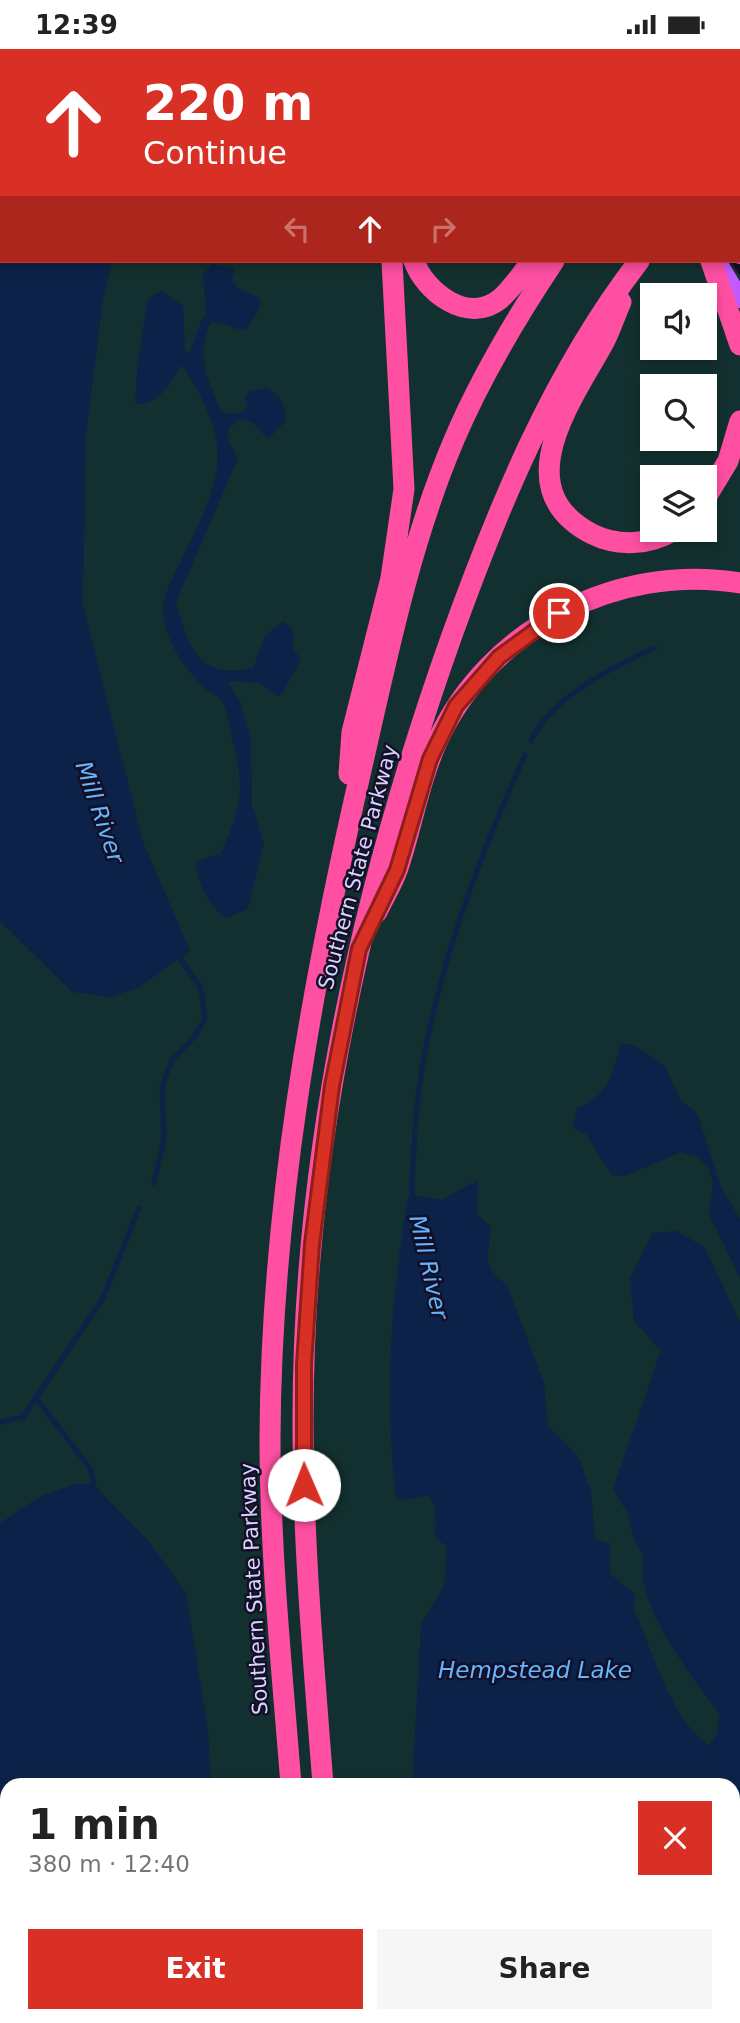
<!DOCTYPE html>
<meta charset="utf-8">
<style>
:root{--surface:#fff;--page:#f6f6f6;--text:#222;--muted:#767676;--accent:#d93025}
body{margin:0;font-family:"DejaVu Sans",sans-serif;background:var(--page);color:var(--text);height:100vh;display:flex;flex-direction:column;font-size:26px;white-space:nowrap}
*{box-sizing:border-box;margin:0}
p{font-size:23px;color:var(--muted)}
.icon{flex:none;width:38px;height:38px;fill:none;stroke:currentColor;stroke-width:2;stroke-linecap:round;stroke-linejoin:round}
.map{position:relative;flex:1;overflow:hidden}
.details{position:absolute;left:0px;top:1729px;width:740px;height:245px;display:flex;flex-direction:column;background:var(--surface);border-radius:21px 21px 0 0;box-shadow:0 4px 10px #0003}
.details>*{flex:none}
.guide{position:absolute;left:0px;top:0px;width:740px;height:214px;box-shadow:0 4px 10px #0003;background:#d93025;color:#fff;overflow:hidden}
.fabs{position:absolute;left:640px;top:234px;display:grid;gap:14px}
.fabs a{display:grid;place-items:center;width:77px;height:77px;border-radius:0px;background:var(--surface);box-shadow:0 4px 10px #0003;font-size:35px}
.pin{position:absolute;display:grid;place-items:center;width:60px;height:60px;color:#fff;margin:-30px;border:4px solid #fff;border-radius:50%;box-shadow:0 2px 7px #0007}
.me{position:absolute;width:77px;margin:-38px;rotate:359deg;stroke-linejoin:round;filter:drop-shadow(0 0 5px #0008)}
.turn{display:flex;align-items:center;gap:24px;height:147px;padding:0 28px;font-size:32px}
.turn .icon{width:91px;height:91px;stroke-width:2.5}
.turn b{display:block;font-size:49px;line-height:60px}
.lanes{display:flex;align-items:center;height:66px;padding:0 28px;background:#0003;justify-content:center;gap:35px;direction:ltr}
.lanes .off{opacity:.35}
.round{display:grid;place-items:center;flex:none;width:74px;height:74px;border-radius:0px;background:var(--page)}
.headline{display:flex;align-items:center;justify-content:space-between;height:119px;padding:0 28px}
h1{font-size:42px;font-weight:700;line-height:52px}
.button{display:flex;gap:14px;margin-top:auto;padding:14px 28px}
.button a{flex:1;height:80px;border-radius:0px;background:var(--accent);color:#fff;font-size:28px;font-weight:700;line-height:80px;text-align:center}
.button a+a{background:var(--page);color:var(--text)}
.status{display:flex;justify-content:space-between;align-items:center;height:49px;padding:0 35px;background:var(--surface);direction:ltr}
.status svg{height:19px;fill:currentColor}
.map>svg:first-child{display:block}
.green{fill:#12302f;fill-rule:evenodd}
.water{fill:#0c2248}
.lines{fill:none;stroke-linecap:round;stroke-linejoin:round}
.stream{stroke:#0c2248;stroke-width:5}
.major{stroke:#c25bff;stroke-width:18}
.highway{stroke:#ff4fa3;stroke-width:21}
.route-casing{stroke:#8d1f18;stroke-width:18}
.route{stroke:#d93025;stroke-width:12}
.labels{text-anchor:middle;dominant-baseline:central;stroke-width:5;stroke-linejoin:round;paint-order:stroke}
.street-label{font-size:21px;fill:#d9d4ff;stroke:#130f26}
.water-label{font-size:23px;font-style:italic;fill:#62b6ff;stroke:#130f26}
</style>
<div class="status"><b>12:39</b><svg viewBox="0 0 49 12"><path d="M0 12V9h3v3zM5 12V6h3v6zM10 12V3h3v9zM15 12V0h3v12zM26 1h20v11H26zM47 4h2v5h-2z"/></svg></div>
<div class="map">
<svg width="740" height="1974" viewBox="0 0 740 1974">
<rect width="100%" height="100%" fill="#130f26"/>
<!-- green -->
<path class="green" d="M0 0 584 2H2V212H730L740 226V1974H0ZM653 247H705V299H653ZM653 338H705V390H653ZM653 429H705V481H653ZM7 1736H733V1967H7Z"/>
<!-- water -->
<path class="water" d="M0 0 105 2H2V212H112L103 251 86 385 83 555 143 793 190 902 138 939 111 948 72 943 0 872Z
M212 215 234 220 232 232C250 256 277 234 246 281 233 281 222 271 211 274 194 305 209 333 221 362 232 366 239 366 248 358L245 348 249 342 266 339C282 348 286 356 285 373L268 390 252 373 240 370 229 378 228 391 238 409 176 553C188 598 198 631 253 619L265 587 283 572 293 581V600L301 610 282 645 277 647 259 634 232 632 228 635 239 650 251 692 252 756 264 794 248 860 226 869C206 854 200 837 195 813L221 804C245 751 244 736 230 681 228 673 227 658 221 651 218 647 212 645 208 642 188 623 169 599 164 571 160 550 170 534 179 516 221 431 238 401 182 316 169 334 162 355 135 355L138 310 148 249 161 242 183 256 185 302 190 303 202 269 206 267 203 226Z
M620 995 634 996 665 1017 681 1052 697 1064 721 1138 740 1170V1229L709 1165 713 1134 709 1120 698 1108 681 1103 625 1127 612 1126 586 1085 573 1078 577 1059C609 1046 613 1025 620 995Z
M478 1131 477 1165 491 1178C489 1207 480 1217 507 1236L544 1334 548 1377 579 1409 591 1443 595 1490 610 1495V1525L636 1546 633 1559C655 1605 667 1665 709 1697L717 1684 719 1664C689 1623 635 1558 643 1505L634 1492 628 1465 613 1440 661 1302 634 1272 630 1229 653 1184 677 1182 705 1199 740 1273V1974H421V1967H733V1736H412L421 1576 444 1537 447 1498 435 1488C436 1474 438 1457 427 1446L404 1452 396 1447C384 1352 391 1243 408 1149L412 1146 441 1151Z
M76 1435 94 1436 150 1494 186 1544 208 1681 211 1736H7V1967H228V1974H0V1474L41 1447Z"/>
<g class="lines">
<!-- stream -->
<path class="stream" d="M531 692C551 648 612 619 654 599
M154 1134 164 1090 162 1038 172 1011 195 987 205 970 201 939 177 905
M413 1150C410 1135 413 1118 414 1103 417 973 472 823 525 706
M36 1349 90 1419 94 1436
M0 1373 23 1368 102 1251 139 1159"/>
<!-- major -->
<path class="major" d="M556 0 557 2
M590 0 591 2
M738 203 740 206
M717 212 740 250"/>
<!-- highway -->
<path class="highway" d="M380 0 381 2
M613 0 614 2
M738 12 740 10
M738 96 740 95
M738 182 740 183
M414 212C425 243 468 276 500 250 512 240 522 224 532 212
M711 212 740 296
M621 253C615 266 611 280 604 293 574 349 504 439 592 485 618 498 650 496 674 481
M705 450 728 412 740 372
M349 725 352 683 391 529 404 440 392 212
M377 863C384 848 393 834 398 819 412 777 419 733 437 693 488 580 618 513 740 534
M291 1736C282 1621 270 1505 270 1389 271 1162 311 938 362 717 387 608 410 494 454 391 481 327 516 269 554 212
M323 1736C314 1617 303 1497 303 1377 302 1108 361 842 451 589 499 456 553 324 639 212
M308 1967V1974
M339 1967V1974"/>
</g>
<g class="lines">
<defs>
<path id="route" d="M304 1436V1315L312 1195 332 1037 359 900 397 821 430 710 456 657 499 608 559 564"/>
</defs>
<!-- route casing -->
<use href="#route" class="route-casing"/>
<!-- route -->
<use href="#route" class="route"/>
</g>
<g class="labels">
<!-- street labels -->
<g class="street-label">
<text transform="translate(358 818) rotate(-75)">Southern State Parkway</text>
<text transform="translate(254 1540) rotate(-93)">Southern State Parkway</text>
</g>
<!-- water labels -->
<g class="water-label">
<text transform="translate(100 763) rotate(71)">Mill River</text>
<text transform="translate(429 1218) rotate(77)">Mill River</text>
<text x="535" y="1621">Hempstead Lake</text>
</g>
</g>
</svg>
<div class="fabs">
<a><svg class="icon" aria-label="sound" viewBox="0 0 24 24"><path d="M4 9h4l5-4v14l-5-4H4zM17 9q2 3 0 6"/></svg></a>
<a><svg class="icon" aria-label="search" viewBox="0 0 24 24"><circle cx="10" cy="10" r="6"/><path d="M15 15l6 6"/></svg></a>
<a><svg class="icon" aria-label="layers" viewBox="0 0 24 24"><path d="M12 4l9 5-9 5-9-5zM3 14l9 5 9-5"/></svg></a>
</div>
<div class="pin" style="left:559px;top:564px;background:#d93025"><svg class="icon" aria-label="arrive" viewBox="0 0 24 24"><path d="M6 21V4h12l-3 4 3 4H6"/></svg></div>
<svg class="me" style="left:304px;top:1436px" viewBox="-20 -20 40 40"><circle r="19" fill="#fff"/><path d="M0-13L10 11 0 6-10 11z" fill="#d93025"/></svg>
<div class="guide">
<div class="turn"><svg class="icon" aria-label="ahead" viewBox="0 0 24 24"><path d="M12 20V5M6 11l6-6 6 6"/></svg><div><b>220 m</b>Continue</div></div>
<div class="lanes"><svg class="icon off" aria-label="left" viewBox="0 0 24 24"><path d="M17 20v-9H6M10 6l-5 5 5 5"/></svg><svg class="icon" aria-label="ahead" viewBox="0 0 24 24"><path d="M12 20V5M6 11l6-6 6 6"/></svg><svg class="icon off" aria-label="right" viewBox="0 0 24 24"><path d="M7 20v-9h11M14 6l5 5-5 5"/></svg></div>
</div>
<section class="details">
<div class="headline"><div><h1>1 min</h1><p>380 m · 12:40</p></div><a class="round" style="background:#d93025;color:#fff"><svg class="icon" aria-label="close" viewBox="0 0 24 24"><path d="M6 6l12 12M18 6L6 18"/></svg></a></div>
<div class="button"><a>Exit</a><a>Share</a></div>
</section>
</div>
